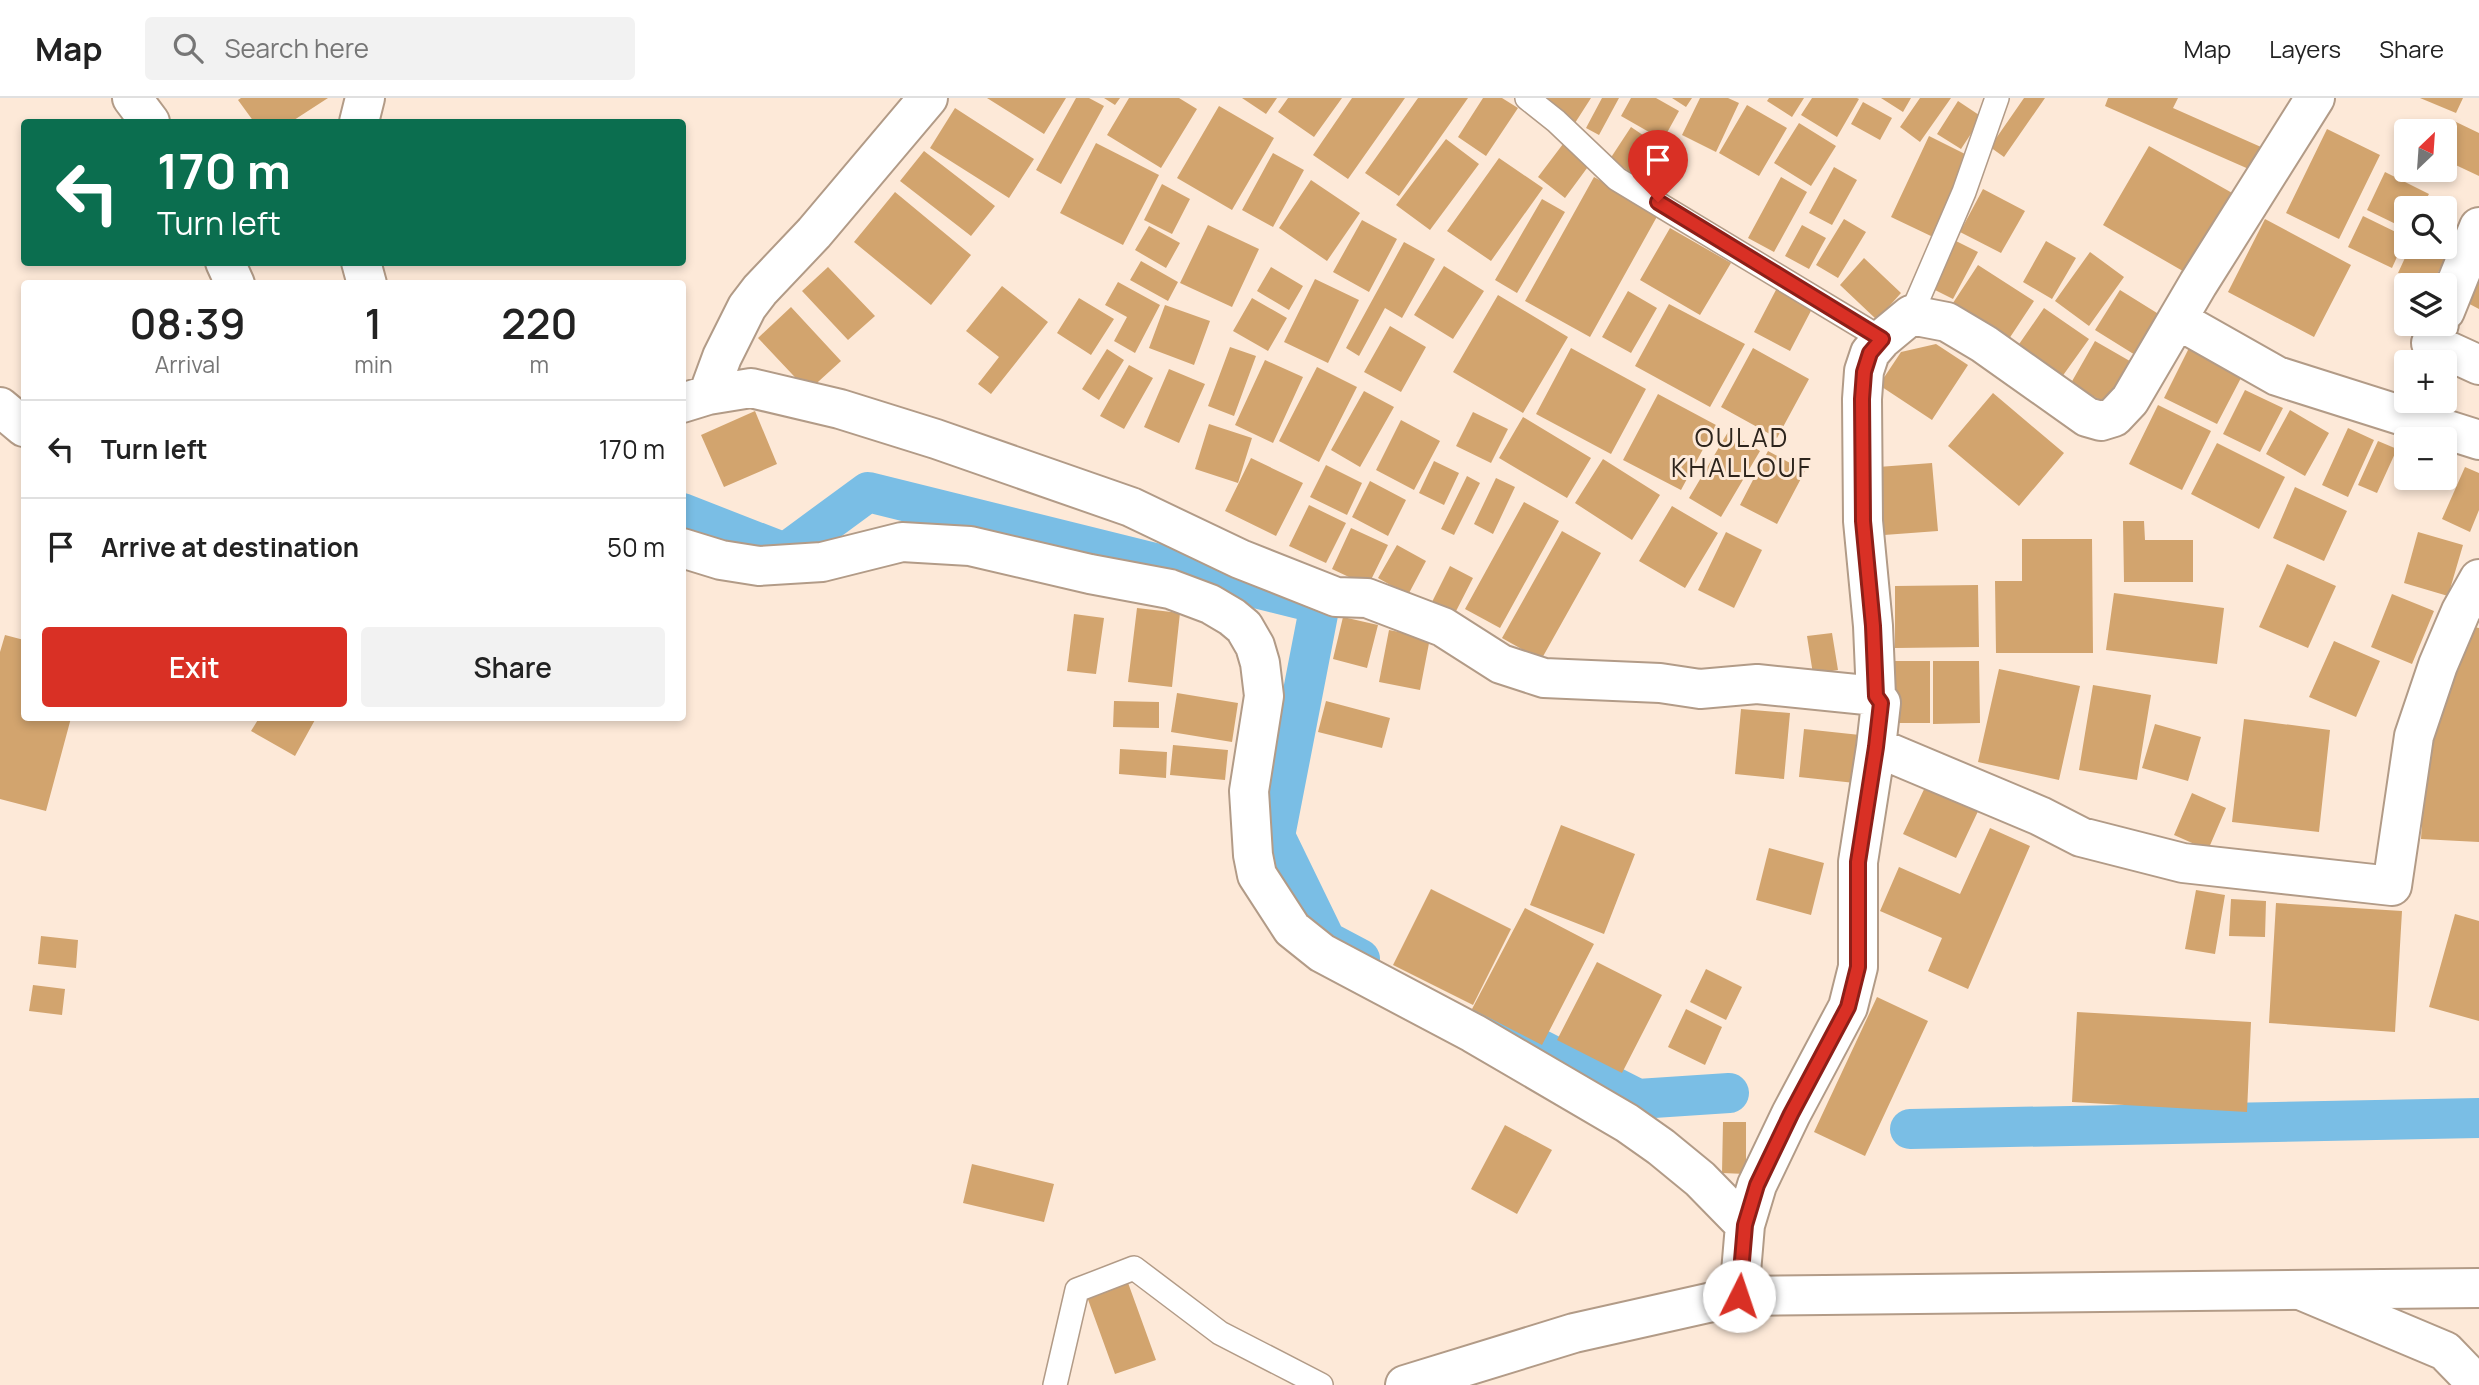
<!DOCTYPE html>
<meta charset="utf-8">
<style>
:root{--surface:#fff;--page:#f2f2f2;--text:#222;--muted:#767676;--line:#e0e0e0;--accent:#d93025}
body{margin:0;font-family:Manrope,sans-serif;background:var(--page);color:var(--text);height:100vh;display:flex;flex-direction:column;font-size:26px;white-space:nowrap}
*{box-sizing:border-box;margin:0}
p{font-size:23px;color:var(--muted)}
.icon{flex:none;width:38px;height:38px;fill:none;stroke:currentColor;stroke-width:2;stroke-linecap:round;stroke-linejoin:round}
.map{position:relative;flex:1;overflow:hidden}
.details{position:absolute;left:21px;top:182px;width:665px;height:441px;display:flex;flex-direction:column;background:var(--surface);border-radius:7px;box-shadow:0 4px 10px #0003}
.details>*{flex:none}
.guide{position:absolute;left:21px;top:21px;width:665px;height:147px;border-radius:7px;box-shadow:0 4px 10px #0003;background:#0b6e4f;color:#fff;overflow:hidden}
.needle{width:46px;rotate:25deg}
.buttons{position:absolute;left:2394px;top:21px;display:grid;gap:14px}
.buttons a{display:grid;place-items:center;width:63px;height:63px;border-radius:7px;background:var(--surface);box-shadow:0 4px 10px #0003;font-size:35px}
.pin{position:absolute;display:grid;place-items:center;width:60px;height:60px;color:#fff;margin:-72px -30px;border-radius:50% 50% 50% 0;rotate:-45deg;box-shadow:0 0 7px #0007}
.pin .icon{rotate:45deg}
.me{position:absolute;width:77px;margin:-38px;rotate:4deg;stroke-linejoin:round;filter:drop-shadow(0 0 5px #0008)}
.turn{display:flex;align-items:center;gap:24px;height:147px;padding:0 21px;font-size:32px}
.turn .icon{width:91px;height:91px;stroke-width:2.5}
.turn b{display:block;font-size:49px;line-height:60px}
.eta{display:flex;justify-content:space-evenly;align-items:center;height:119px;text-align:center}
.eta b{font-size:42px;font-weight:600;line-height:49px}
.cta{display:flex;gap:14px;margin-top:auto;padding:14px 21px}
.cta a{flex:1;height:80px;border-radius:7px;background:var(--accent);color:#fff;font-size:28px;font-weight:600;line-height:80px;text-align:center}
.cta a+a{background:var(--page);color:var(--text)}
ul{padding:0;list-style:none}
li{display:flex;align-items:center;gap:21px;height:98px;padding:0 21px;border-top:2px solid var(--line)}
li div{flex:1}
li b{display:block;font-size:26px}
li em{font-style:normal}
header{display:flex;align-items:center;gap:42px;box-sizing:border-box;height:98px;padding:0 35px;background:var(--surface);border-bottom:2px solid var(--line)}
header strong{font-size:33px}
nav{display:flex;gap:38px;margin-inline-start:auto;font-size:24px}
.search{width:490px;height:63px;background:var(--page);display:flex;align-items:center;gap:18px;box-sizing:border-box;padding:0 24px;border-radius:7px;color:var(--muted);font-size:26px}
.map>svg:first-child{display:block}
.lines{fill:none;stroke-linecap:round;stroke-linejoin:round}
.canal{stroke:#7abee5;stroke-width:40}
.building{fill:#d2a46e}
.service-casing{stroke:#b29b87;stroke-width:26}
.minor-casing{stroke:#b29b87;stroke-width:42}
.secondary-casing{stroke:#b29b87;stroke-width:42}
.service{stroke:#fff;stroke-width:23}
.minor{stroke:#fff;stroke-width:38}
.secondary{stroke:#fff;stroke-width:38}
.route-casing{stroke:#8d1f18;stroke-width:18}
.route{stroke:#d93025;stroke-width:12}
.labels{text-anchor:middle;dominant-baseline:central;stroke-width:6;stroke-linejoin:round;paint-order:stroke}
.quarter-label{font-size:26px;letter-spacing:2px;fill:#2d241c;stroke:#fde9d8}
</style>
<header>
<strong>Map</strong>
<div class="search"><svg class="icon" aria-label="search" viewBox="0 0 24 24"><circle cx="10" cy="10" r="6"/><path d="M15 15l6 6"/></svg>Search here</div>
<nav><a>Map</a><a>Layers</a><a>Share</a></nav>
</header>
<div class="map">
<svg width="2479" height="1287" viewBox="0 0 2479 1287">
<rect width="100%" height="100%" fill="#fde9d8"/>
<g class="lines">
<!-- canal -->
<path class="canal" d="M682 415 785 455 868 394 1320 506 1275 738 1326 843 1360 861
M1488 925 1638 1001 1729 995
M1910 1031 2479 1020"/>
</g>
<!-- building -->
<path class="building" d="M241 0H328L291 24H254L238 2Z
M987 0H1066L1044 36Z
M1076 0H1089L1104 8 1061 86 1036 72Z
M1104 0H1120L1115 7Z
M1129 0H1179L1197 11 1161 70 1107 37Z
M1242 0H1277L1266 16Z
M1288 0H1342L1314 39 1278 14Z
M1352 0H1405L1348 81 1313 57Z
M1418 0H1468L1399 98 1365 75Z
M1483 0H1502L1518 10 1486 58 1458 39Z
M1535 0H1591L1575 25Z
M1602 0H1619L1599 37 1586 30Z
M1631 0H1656L1679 13 1663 42 1621 18Z
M1672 0H1692L1686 9Z
M1700 0H1728L1739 5 1716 54 1682 37Z
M1769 0H1804L1792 19 1767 3Z
M1812 0H1857L1859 1 1837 39 1801 17Z
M1881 0H1911L1903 14Z
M1920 0H1951L1920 44 1900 29Z
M2024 0H2045L2004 59 1990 49Z
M2108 0H2178L2173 10 2261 49 2251 72 2105 8Z
M2420 0H2463L2456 15Z
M1958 3 1982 19 1961 51 1937 36Z
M1863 4 1892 20 1880 42 1851 26Z
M1747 7 1787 30 1759 78 1719 55Z
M1219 8 1274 40 1232 112 1177 80Z
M955 10 1034 61 1009 100 930 50Z
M2454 23 2479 35V78L2445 62V43Z
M1799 25 1836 48 1811 88 1774 65Z
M1631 29 1668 54 1647 85 1610 61Z
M2327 31 2380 57 2339 141 2286 115Z
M1929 38 1971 59 1933 139 1891 119Z
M1446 41 1479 66 1430 132 1396 107Z
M1096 45 1159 77 1123 147 1060 115Z
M1563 46 1590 66 1565 100 1538 79Z
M2149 48 2234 96 2188 176 2103 127Z
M924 53 995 108 971 138 900 83Z
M1273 55 1304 72 1273 129 1242 112Z
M1499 60 1543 90 1491 163 1447 133Z
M1834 69 1857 82 1832 127 1809 115Z
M2385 74 2429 96 2421 110H2406V131L2367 112Z
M1594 79 1659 115 1590 239 1525 203Z
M1781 79 1807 94 1774 154 1748 140Z
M1311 82 1360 115 1327 163 1279 130Z
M1162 86 1190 101 1172 136 1144 122Z
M1983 91 2025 113 2001 155 1960 134Z
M895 94 971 157 931 207 854 144Z
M1542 101 1565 114 1517 195 1495 182Z
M2363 118 2406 139 2392 170 2348 149Z
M1844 121 1866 134 1838 180 1816 167Z
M2265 121 2351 167 2314 239 2228 194Z
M1362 122 1397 141 1369 194 1333 174Z
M1208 127 1259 151 1232 209 1180 185Z
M1802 127 1826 140 1809 171 1785 158Z
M1149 128 1180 145 1166 170 1135 152Z
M1670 130 1731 165 1700 217 1640 182Z
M1956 143 1978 154 1953 201 1931 190Z
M2046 143 2076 160 2052 201 2023 184Z
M1404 144 1435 161 1402 220 1385 210 1359 258 1346 250Z
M2410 149H2437L2448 154 2432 187H2425L2398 175Z
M2090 154 2124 179 2089 228 2055 203Z
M1864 160 1901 195 1877 222 1840 187Z
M2479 162V211L2460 201Z
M1141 163 1178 184 1168 203 1130 182Z
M1978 167 2034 203 2005 247 1949 211Z
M1444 168 1484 193 1453 241 1414 217Z
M828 169 875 218 848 242 802 193Z
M1271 169 1303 188 1289 212 1257 193Z
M1315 181 1359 202 1328 265 1284 244Z
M1118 184 1160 207 1135 255 1114 243 1127 219 1105 207Z
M1002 188 1048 224 991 296 978 286 999 259 966 233Z
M1778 188 1814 207 1790 253 1754 234Z
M2120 192 2165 220 2140 260 2095 232Z
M1628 193 1657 210 1631 255 1602 239Z
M1498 197 1568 239 1523 315 1453 274Z
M1079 200 1114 221 1091 257 1057 235Z
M1252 200 1287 220 1268 253 1233 233Z
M1669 206 1745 246 1710 309 1635 268Z
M1165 207 1210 223 1194 267 1149 250Z
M791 209 841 263 808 293 758 240Z
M2044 210 2089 241 2059 283 2015 252Z
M1390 228 1426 249 1401 294 1364 274Z
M2095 243 2135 266 2110 308 2071 285Z
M1936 246 1968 267 1932 322 1879 287 1901 254Z
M1230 249 1256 258 1234 318 1208 308Z
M1571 250 1646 291 1611 356 1536 316Z
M1753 250 1809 281 1777 340 1721 309Z
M2189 250 2242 278 2217 326 2164 300Z
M1107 251 1124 262 1099 302 1082 291Z
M1265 262 1303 279 1273 345 1235 327Z
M1129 267 1153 280 1124 331 1100 318Z
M1317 269 1357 289 1319 364 1279 343Z
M1169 271 1205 286 1179 345 1144 329Z
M2245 292 2283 310 2260 354 2223 336Z
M1364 293 1394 309 1360 369 1331 352Z
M1993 295 2064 355 2019 408 1948 348Z
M1658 296 1716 327 1681 392 1623 362Z
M2158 307 2211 333 2182 392 2129 366Z
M2290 312 2329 335 2305 378 2266 356Z
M755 313 777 366 724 389 701 337Z
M1473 314 1508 331 1491 365 1456 348Z
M1523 319 1591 360 1567 400 1499 360Z
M1401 322 1440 343 1414 392 1376 372Z
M1209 326 1252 340 1238 385 1195 371Z
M2348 330 2374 342 2348 399 2322 387Z
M1728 334 1760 353 1721 419 1689 400Z
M2378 343 2397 351 2377 395 2358 387Z
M2217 345 2285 379 2259 431 2191 396Z
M1768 353 1805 373 1777 426 1740 407Z
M1251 360 1303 385 1276 438 1225 413Z
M1603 361 1660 397 1632 442 1575 405Z
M1434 363 1459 375 1444 407 1419 395Z
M1932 365 1938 433 1884 437 1878 369Z
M1326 367 1362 385 1347 417 1310 399Z
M2465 369 2479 375V412L2470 434 2442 421Z
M1467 378 1480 385 1454 437 1441 431Z
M1496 380 1515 389 1493 436 1474 426Z
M1370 383 1406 402 1388 438 1352 419Z
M2295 389 2347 413 2324 463 2273 440Z
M1524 404 1559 423 1500 530 1465 511Z
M1309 407 1346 425 1326 465 1289 448Z
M1672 408 1718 435 1685 490 1639 463Z
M2123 423H2144L2145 442H2193V484H2124Z
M1351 430 1388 447 1368 488 1332 471Z
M1562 433 1601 455 1541 562 1502 540Z
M1726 434 1762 452 1734 510 1698 492Z
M2418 434 2463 447 2448 498 2404 485Z
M2022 441H2092L2093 555H1996L1995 483H2022Z
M1397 447 1426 463 1408 497 1378 480Z
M2287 466 2336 488 2308 550 2259 529Z
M1450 468 1473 480 1453 519 1430 508Z
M1978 487 1979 549 1895 550V488Z
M2114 495 2224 510 2217 566 2106 552Z
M2392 496 2434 513 2412 566 2371 549Z
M1137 510 1180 515 1172 589 1128 584Z
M1074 516 1104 520 1096 576 1067 573Z
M1343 519 1378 527 1367 570 1333 561Z
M2474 529 2479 530V744L2421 741 2427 640Z
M1389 532 1430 540 1420 592 1379 584Z
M1832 535 1838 572 1813 576 1807 538Z
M5 537 24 542V620H71L46 713 0 701V554Z
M2334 543 2380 563 2356 619 2309 599Z
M1892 563H1930V625H1892Z
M1933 563H1979L1980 625 1933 626Z
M1999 571 2080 588 2059 682 1978 664Z
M2093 587 2151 597 2137 682 2079 672Z
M1177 595 1238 605 1232 644 1171 634Z
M1114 603 1159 604V630L1113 629Z
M1326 603 1390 620 1382 650 1318 634Z
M1741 611 1790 615 1784 681 1735 676Z
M259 620H316L295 658 251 633Z
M2244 621 2330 632 2319 734 2232 724Z
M2155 626 2201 639 2188 683 2142 670Z
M1804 631 1860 637 1855 685 1799 679Z
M1173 647 1228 652 1225 682 1170 677Z
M1120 651 1167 654 1166 680 1119 676Z
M1927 685 1980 709 1956 760 1903 736Z
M2192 695 2226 710 2208 752 2174 737Z
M1561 727 1635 756 1604 836 1530 807Z
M1990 730 2030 748 1968 891 1928 873 1942 840 1880 813 1899 769 1960 796Z
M1769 750 1824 765 1811 817 1756 802Z
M1431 791 1511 831 1473 907 1393 867Z
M2196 792 2225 797 2215 856 2185 851Z
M2231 801 2266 803 2265 839 2229 838Z
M2276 805 2402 813 2395 934 2269 925Z
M1525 810 1594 846 1542 947 1472 911Z
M2455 816 2479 823V923L2429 909Z
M41 838 78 842 76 870 38 866Z
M1597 864 1662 897 1622 975 1557 942Z
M1706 871 1742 889 1726 922 1690 904Z
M33 887 65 891 62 917 29 913Z
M1877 899 1928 923 1865 1058 1814 1034Z
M1686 911 1722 929 1705 967 1668 949Z
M2077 914 2251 924 2247 1014 2072 1004Z
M1723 1024H1746V1076L1722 1075Z
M1505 1027 1552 1052 1517 1116 1471 1091Z
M972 1066 1054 1086 1044 1124 963 1105Z
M1127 1182 1156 1262 1115 1276 1086 1196Z"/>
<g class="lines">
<defs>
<path id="service" d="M1527 0 1556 23 1617 81 1882 241
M1911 217 1964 94 1997 0
M1055 1287 1077 1192 1134 1170 1220 1235 1321 1287"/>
<path id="minor" d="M132 0 150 24
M359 24 365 0
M225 164 235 186
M361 164 367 186
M2445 213 2479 129
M2178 222 2277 278 2479 342
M2439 226 2431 245 2479 267
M708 297 722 259 747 209 760 192 814 135 928 0
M682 305 708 297 751 290 840 311 936 341 1131 409 1240 461 1336 499 1367 500 1443 529 1501 566 1544 580 1660 585 1700 591 1757 586 1876 598
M0 309 24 329
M682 450 721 462 759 468 822 464 902 444 970 448 1090 476 1170 491 1210 506 1232 519 1244 529 1255 548 1260 565 1264 598 1249 693 1253 757 1257 777 1292 831 1322 855 1473 935 1627 1025 1661 1049 1700 1081 1745 1127
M1876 649 2040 718 2081 739 2183 765 2392 788 2414 638 2438 567 2461 513 2479 481
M2300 1192 2445 1253 2478 1287
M1739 1198 1745 1127 1757 1087 1791 1016 1848 909 1858 869V764L1876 649 1881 605 1876 598 1873 528 1863 423 1862 301 1864 273 1870 255 1882 241 1911 217 1947 224 1984 246 2087 319 2101 323 2114 319 2130 302 2198 186 2315 0"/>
<path id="secondary" d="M1405 1287 1574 1235 1739 1198 2479 1190"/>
</defs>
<!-- service casing -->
<use href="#service" class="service-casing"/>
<!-- minor casing -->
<use href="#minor" class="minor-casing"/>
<!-- secondary casing -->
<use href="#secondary" class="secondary-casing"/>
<!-- service -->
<use href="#service" class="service"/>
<!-- minor -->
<use href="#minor" class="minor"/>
<!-- secondary -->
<use href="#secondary" class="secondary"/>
</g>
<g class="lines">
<defs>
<path id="route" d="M1658 104 1882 241 1870 255 1864 274 1862 301 1863 423 1873 528 1876 598 1881 605 1876 649 1858 764V869L1848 909 1791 1016 1757 1087 1745 1127 1739 1198"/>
</defs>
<!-- route casing -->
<use href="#route" class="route-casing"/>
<!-- route -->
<use href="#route" class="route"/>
</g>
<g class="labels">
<!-- quarter labels -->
<g class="quarter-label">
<text x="1742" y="339">OULAD<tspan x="1742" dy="30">KHALLOUF</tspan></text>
</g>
</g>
</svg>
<div class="buttons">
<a><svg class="needle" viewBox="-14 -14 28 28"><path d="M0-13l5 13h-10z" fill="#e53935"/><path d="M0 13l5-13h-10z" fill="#767676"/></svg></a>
<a><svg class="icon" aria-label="search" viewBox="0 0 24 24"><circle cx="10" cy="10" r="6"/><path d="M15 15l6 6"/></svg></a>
<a><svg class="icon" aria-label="layers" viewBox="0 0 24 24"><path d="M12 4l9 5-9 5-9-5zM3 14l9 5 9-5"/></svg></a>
<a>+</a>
<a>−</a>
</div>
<div class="pin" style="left:1658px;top:104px;background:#d93025"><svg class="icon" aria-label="arrive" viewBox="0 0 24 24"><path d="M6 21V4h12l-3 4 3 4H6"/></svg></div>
<svg class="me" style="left:1739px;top:1198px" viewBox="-20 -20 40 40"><circle r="19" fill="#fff"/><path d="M0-13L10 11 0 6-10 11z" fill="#d93025"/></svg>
<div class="guide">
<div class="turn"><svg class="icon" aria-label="left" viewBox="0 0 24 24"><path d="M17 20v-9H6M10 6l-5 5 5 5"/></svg><div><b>170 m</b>Turn left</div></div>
</div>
<section class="details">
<div class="eta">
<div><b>08:39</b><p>Arrival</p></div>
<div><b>1</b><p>min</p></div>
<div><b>220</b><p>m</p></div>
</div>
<ul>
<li><svg class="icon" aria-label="left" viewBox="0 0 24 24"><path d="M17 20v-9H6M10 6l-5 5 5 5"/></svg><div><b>Turn left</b></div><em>170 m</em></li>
<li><svg class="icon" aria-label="arrive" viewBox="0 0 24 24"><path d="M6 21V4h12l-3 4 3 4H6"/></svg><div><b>Arrive at destination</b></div><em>50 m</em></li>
</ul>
<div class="cta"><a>Exit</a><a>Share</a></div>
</section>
</div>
